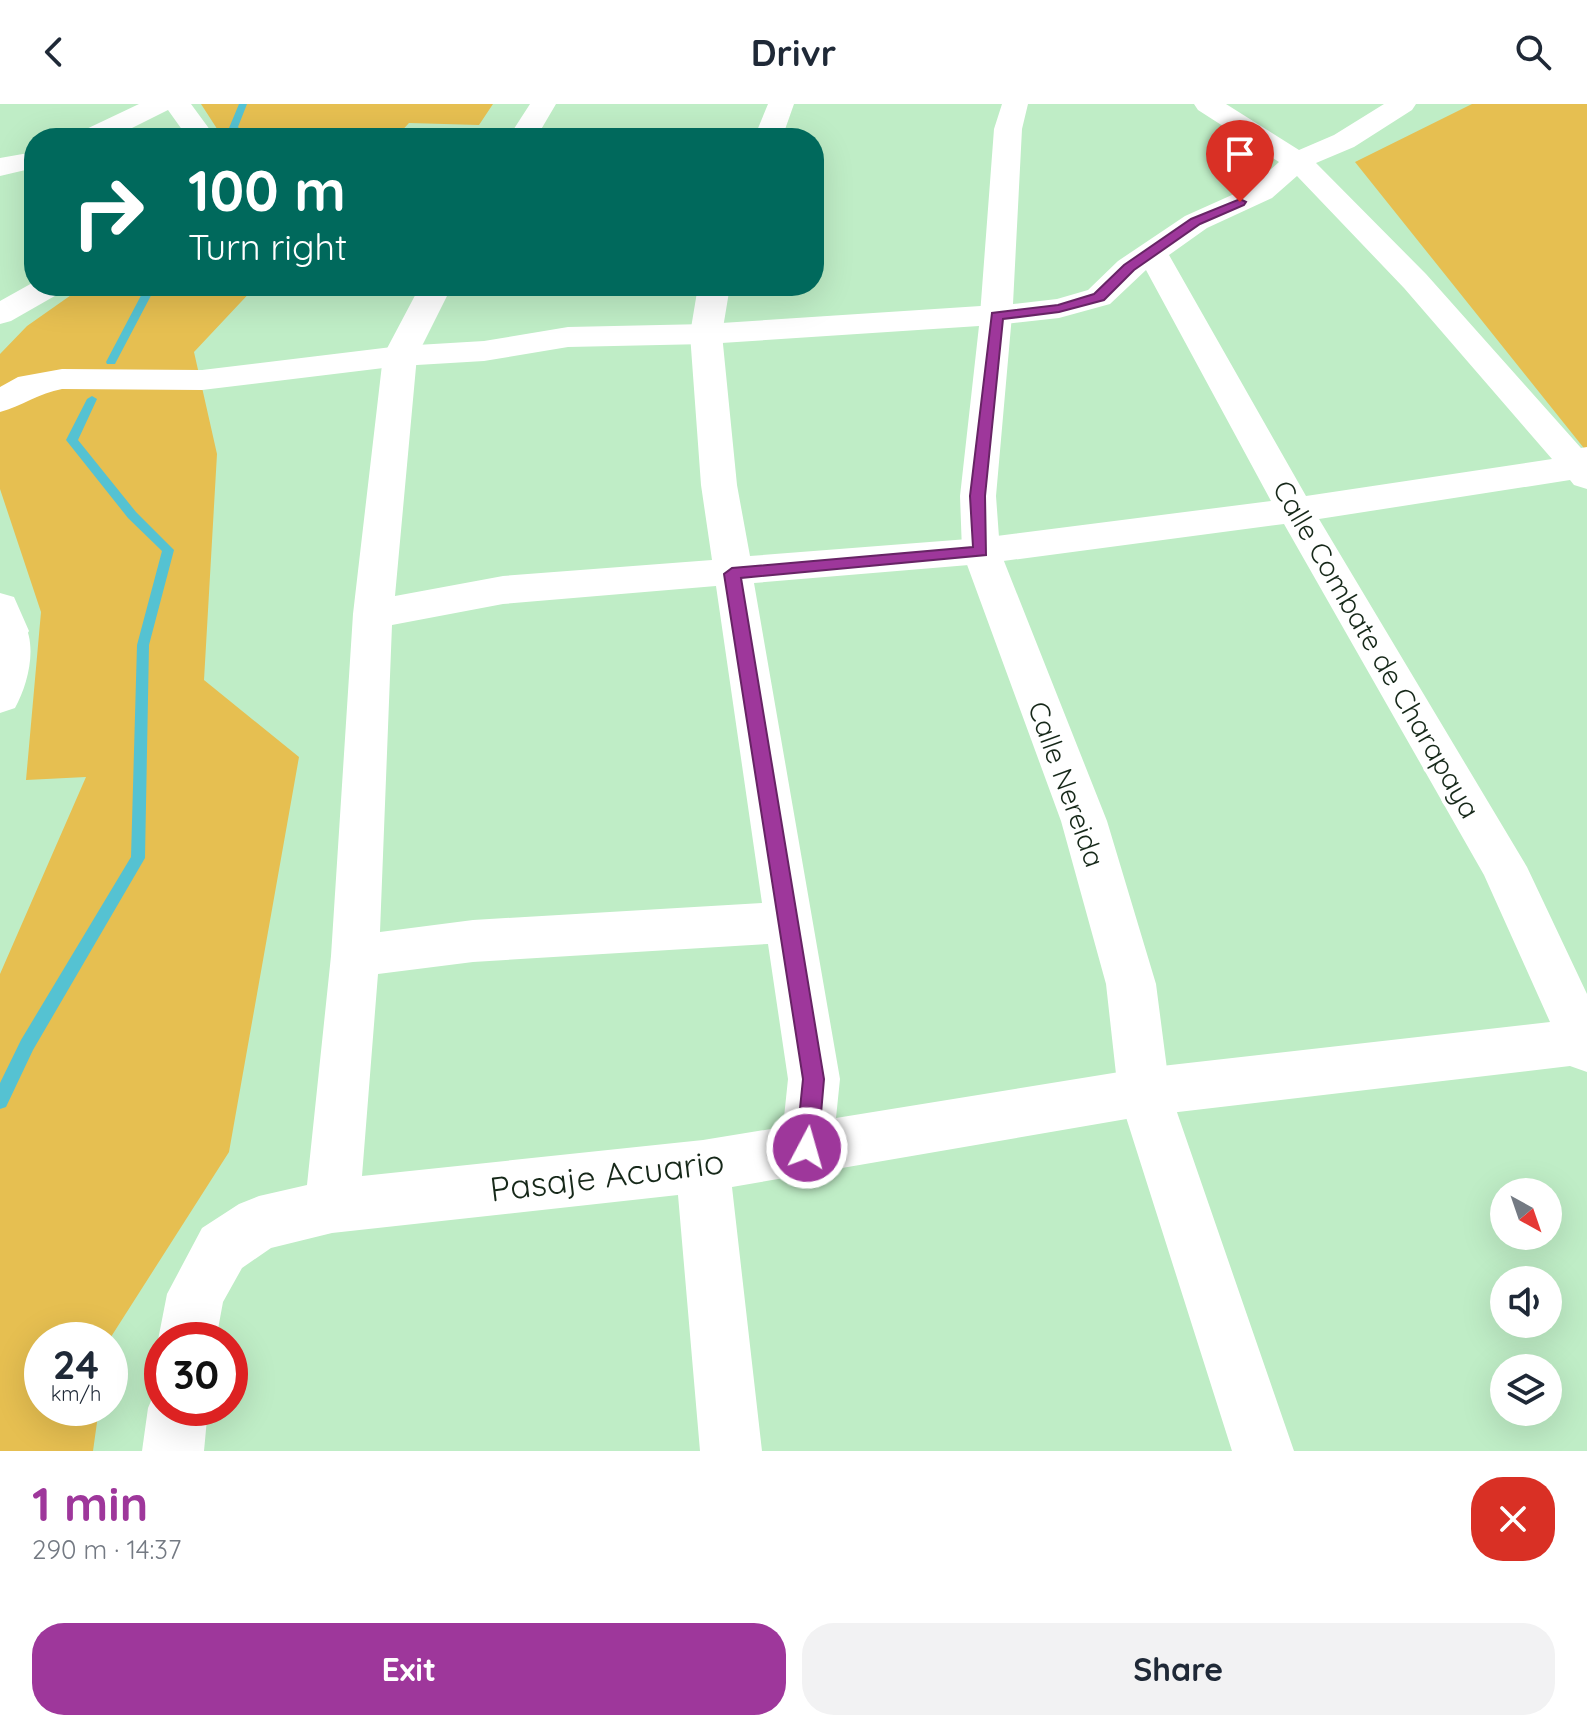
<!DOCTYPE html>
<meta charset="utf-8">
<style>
:root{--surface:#fff;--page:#f2f2f3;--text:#1f2937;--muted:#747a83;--accent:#9e379b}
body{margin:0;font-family:Quicksand,sans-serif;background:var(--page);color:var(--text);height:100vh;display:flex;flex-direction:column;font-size:30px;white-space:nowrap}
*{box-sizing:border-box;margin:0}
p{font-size:26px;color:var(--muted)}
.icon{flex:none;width:44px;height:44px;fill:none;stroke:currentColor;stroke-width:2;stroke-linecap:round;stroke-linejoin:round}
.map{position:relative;height:1347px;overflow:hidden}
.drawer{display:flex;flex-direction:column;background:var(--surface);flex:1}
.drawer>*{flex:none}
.guide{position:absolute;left:24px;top:24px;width:800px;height:168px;border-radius:32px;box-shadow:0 8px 32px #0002;background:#00695c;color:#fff;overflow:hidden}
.needle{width:52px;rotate:140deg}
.controls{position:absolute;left:1490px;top:1074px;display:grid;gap:16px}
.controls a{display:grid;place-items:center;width:72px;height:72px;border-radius:50%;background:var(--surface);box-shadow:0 8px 32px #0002;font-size:40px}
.speed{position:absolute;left:24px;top:1218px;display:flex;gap:16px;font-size:40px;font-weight:700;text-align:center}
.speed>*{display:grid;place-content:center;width:104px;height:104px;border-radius:50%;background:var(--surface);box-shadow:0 8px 32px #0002;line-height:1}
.speed small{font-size:20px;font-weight:400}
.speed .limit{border:12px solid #d22;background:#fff;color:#111}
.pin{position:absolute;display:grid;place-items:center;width:68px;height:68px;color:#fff;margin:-82px -34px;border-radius:50% 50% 50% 0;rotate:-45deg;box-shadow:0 0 8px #0007}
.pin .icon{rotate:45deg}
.me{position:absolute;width:88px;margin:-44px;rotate:6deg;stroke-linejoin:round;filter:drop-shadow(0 0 6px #0008)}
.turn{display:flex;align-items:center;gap:28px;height:168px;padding:0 32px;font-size:36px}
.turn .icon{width:104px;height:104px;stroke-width:2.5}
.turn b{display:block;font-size:56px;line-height:68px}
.round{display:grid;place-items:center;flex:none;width:84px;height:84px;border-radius:32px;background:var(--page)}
.headline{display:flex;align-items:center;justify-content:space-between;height:136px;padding:0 32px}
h1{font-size:48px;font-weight:700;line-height:60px;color:var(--accent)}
.button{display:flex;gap:16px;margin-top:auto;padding:16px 32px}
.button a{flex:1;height:92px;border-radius:32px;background:var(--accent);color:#fff;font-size:32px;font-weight:700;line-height:92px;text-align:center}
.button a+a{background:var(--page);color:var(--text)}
header{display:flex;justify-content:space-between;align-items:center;height:104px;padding:0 32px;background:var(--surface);font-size:36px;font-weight:700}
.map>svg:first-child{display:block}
.green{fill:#e6bf51}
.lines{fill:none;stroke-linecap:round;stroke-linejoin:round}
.stream{fill:#55c2d2;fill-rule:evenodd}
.minor{fill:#fff;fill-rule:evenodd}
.tertiary{fill:#fff;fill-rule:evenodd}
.route{fill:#9e379b;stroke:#672465;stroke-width:2}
.labels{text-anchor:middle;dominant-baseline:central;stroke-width:8;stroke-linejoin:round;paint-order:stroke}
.street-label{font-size:28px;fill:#162819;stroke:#fff}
.near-street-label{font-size:34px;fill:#162819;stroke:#fff}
</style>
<header><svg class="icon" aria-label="back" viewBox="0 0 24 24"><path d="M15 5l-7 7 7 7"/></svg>Drivr<svg class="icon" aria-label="search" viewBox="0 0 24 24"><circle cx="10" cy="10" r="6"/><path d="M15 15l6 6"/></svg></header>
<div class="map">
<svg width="1587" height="1347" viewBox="0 0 1587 1347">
<rect width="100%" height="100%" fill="#bfedc6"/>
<!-- green -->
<path class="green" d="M201 0H493L479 21 409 19 395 34H223Z
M1472 0H1587V348L1355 58Z
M84 182H256L194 248 217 350 204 576 299 653 229 1048 109 1236H42V1304H99L93 1347H0V870L86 673 26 676 41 508 0 385V250L27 222Z"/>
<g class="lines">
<!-- stream -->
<path class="stream" d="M239 0H247L238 23 248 34H239L229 24Z
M146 182H156L116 258 115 260H107L106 258Z
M92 292 97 295 78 336 136 408 174 446 149 541 145 754 33 946 6 1003 0 1005V979L21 936 131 753 137 541 162 447 128 414 66 336 87 295Z"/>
<!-- minor -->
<path class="minor" d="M139 0H191L216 34H188L168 6 112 34H76L80 28Z
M530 0H556L536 34H508Z
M768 0H794L782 34H754Z
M1002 0H1028L1022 25 1013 200 1057 195 1088 186 1118 157 1185 112 1252 82 1279 58 1198 6 1194 0H1226L1299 46 1334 31 1384 0H1416L1412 6 1354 43 1316 59 1426 170 1581 344 1587 343V385L1574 381 1570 376 1319 415 1527 763 1587 890V968L1570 962 1144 1012 732 1083 762 1347H700L678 1091 332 1129 271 1144 242 1164 223 1198 216 1236H162V1246L158 1236 167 1190 202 1124 239 1100 259 1092 307 1081 331 852 353 510 383 252 420 182H452L417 252 395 492 503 472 712 456 701 381 690 230 698 182H730L722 230 737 381 750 452 981 434 1271 397 1146 166 1110 200 1059 214 996 221 985 218 980 211 994 25ZM1297 72 1404 184 1552 355 1306 392 1169 151 1207 124 1272 94ZM1284 420 1484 771 1550 918 1144 964 836 1014 840 975 754 479 981 460ZM716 482 762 799 473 816 380 828 392 521 503 500ZM768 840 788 975 783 1023 703 1036 362 1072 378 870 473 858Z
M34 48V64L0 72V54Z
M34 178V182H65L60 189 11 217 0 220V197Z
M9 512 23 517C38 542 28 580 15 604L0 609V515Z
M162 1281V1304H208L204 1347H142L148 1304 157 1283Z"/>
<!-- tertiary -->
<path class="tertiary" d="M996 201 1007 204 1012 211 996 392 1000 447 1107 717 1156 880 1170 988 1294 1347H1232L1118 988 1106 880 1061 717 962 447 960 392 979 222 706 240 568 243 484 257 400 262 202 286 62 285C39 289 22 302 0 308V283L18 273 62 265 202 266 400 242 484 237 568 223 706 220Z
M0 489 14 493 29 527 23 537 0 546Z"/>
</g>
<!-- route -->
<path class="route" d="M1240 95 1246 98 1244 101 1200 120 1134 166 1104 196 1059 208 1003 215 985 392 986 451 741 474 824 975 818 1044 815 1052 807 1055 799 1052 796 1044 803 975 724 470 732 464 973 443 970 392 992 209 1058 201 1094 190 1124 161 1191 115Z"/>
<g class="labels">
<!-- street labels -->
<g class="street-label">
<text transform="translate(1377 545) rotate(60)">Calle Combate de Charapaya</text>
<text transform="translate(1067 680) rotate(70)">Calle Nereida</text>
</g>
<!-- near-street labels -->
<g class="near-street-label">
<text transform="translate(607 1071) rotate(-7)">Pasaje Acuario</text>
</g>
</g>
</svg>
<div class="controls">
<a><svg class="needle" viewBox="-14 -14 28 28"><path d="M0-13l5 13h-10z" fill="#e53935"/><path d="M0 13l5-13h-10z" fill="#747a83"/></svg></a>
<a><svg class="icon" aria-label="sound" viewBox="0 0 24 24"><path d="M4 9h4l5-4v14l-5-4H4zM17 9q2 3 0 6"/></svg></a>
<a><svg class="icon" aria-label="layers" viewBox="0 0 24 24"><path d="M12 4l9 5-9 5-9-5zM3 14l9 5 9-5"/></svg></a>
</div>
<div class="speed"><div>24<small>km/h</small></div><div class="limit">30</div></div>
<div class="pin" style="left:1240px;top:98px;background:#d93025"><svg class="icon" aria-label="arrive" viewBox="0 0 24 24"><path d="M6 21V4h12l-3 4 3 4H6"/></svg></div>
<svg class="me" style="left:807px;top:1044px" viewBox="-20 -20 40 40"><circle r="17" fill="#9e379b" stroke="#fff" stroke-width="3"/><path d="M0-11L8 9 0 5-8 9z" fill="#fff"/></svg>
<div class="guide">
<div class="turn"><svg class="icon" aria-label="right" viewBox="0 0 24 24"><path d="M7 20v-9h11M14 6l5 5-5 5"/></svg><div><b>100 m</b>Turn right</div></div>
</div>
</div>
<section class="drawer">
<div class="headline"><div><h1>1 min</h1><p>290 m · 14:37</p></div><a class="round" style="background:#d93025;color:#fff"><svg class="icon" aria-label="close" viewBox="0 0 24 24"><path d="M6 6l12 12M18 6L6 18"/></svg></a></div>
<div class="button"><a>Exit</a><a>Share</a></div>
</section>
